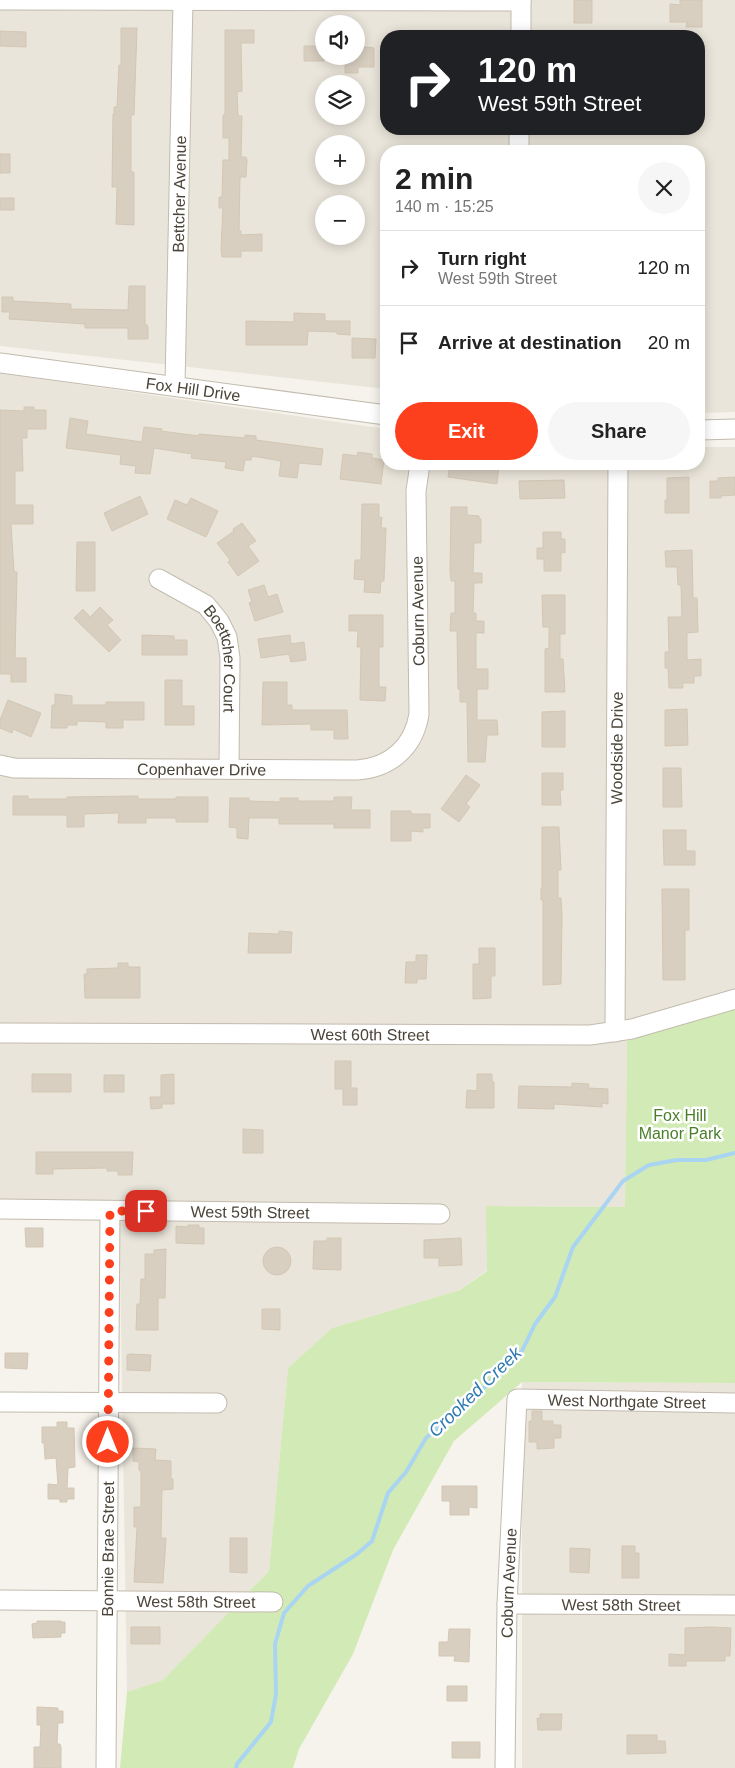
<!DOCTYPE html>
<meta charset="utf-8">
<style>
:root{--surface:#fff;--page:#f6f6f6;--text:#222;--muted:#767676;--line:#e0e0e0;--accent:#fc3f1d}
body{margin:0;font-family:Helvetica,sans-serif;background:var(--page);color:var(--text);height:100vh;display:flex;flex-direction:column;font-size:19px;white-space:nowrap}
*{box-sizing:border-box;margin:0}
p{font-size:16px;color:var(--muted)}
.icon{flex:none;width:28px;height:28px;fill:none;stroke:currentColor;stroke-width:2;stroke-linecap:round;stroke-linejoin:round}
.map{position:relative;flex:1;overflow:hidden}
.sheet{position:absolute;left:380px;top:145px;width:325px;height:325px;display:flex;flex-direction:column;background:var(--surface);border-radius:20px;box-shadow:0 2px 12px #0003}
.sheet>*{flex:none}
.guide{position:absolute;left:380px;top:30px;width:325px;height:105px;border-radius:20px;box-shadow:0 2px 12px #0003;background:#202124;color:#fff;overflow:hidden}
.tools{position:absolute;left:315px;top:15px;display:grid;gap:10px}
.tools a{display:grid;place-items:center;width:50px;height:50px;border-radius:50%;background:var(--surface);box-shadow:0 2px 12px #0003;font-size:25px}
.pin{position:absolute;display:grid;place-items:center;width:42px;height:42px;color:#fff;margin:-21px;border-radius:10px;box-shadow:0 2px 8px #0006}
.me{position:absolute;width:55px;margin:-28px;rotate:0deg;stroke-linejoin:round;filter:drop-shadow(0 0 4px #0008)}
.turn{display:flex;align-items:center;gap:18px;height:105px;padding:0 15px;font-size:22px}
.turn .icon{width:65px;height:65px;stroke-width:2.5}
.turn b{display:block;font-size:35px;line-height:42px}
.round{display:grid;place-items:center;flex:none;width:52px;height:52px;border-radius:26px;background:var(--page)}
.summary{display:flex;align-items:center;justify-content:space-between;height:85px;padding:0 15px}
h1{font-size:30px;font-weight:700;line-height:38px}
.action{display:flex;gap:10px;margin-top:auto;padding:10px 15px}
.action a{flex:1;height:58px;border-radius:30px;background:var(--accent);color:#fff;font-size:20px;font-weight:700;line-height:58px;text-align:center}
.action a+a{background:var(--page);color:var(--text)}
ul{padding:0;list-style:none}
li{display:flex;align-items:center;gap:15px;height:75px;padding:0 15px;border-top:1px solid var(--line)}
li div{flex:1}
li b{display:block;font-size:19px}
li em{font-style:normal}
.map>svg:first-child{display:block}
.residential{fill:#eae5da;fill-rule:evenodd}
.green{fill:#d2eab5}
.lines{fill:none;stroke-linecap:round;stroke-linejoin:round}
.stream{stroke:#a9d4f2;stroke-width:4}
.building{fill:#d8cfc1;stroke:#d3c7b4}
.minor-casing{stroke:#c2bbae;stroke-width:21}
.minor{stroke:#fff;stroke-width:19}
.route{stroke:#fc3f1d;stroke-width:9;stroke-dasharray:0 16.2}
.labels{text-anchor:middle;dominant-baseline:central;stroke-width:5;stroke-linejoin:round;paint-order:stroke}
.street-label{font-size:16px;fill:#4b4439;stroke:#fff}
.park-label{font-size:16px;fill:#4a7f2a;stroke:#fff}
.water-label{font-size:18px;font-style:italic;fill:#2e7ab2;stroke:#fff}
</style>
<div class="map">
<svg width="735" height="1768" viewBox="0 0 735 1768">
<rect width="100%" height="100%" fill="#f6f3ec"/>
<!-- residential -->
<path class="residential" d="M0 0H735V412L699 413V151H386V389L0 346ZM324 24H356V56H324ZM386 36H699V129H386ZM324 84H356V116H324ZM324 144H356V176H324ZM324 204H356V236H324Z
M0 373 386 429V464H699V447H735V1007L627 1041 625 1207 487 1206V1270L460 1290 332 1328 288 1368 269 1571 163 1680 127 1692 119 1202 0 1200Z
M522 1382 735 1383V1768H522Z"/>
<!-- green -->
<path class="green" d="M735 1007V1383L522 1382 454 1441 393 1550 353 1654 299 1749 293 1768H120L127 1692 163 1680 269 1571 288 1368 332 1328 460 1290 487 1271 486 1206 625 1207 627 1041Z"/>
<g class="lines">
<!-- stream -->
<path class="stream" d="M236 1768 237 1764 271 1722 276 1694 275 1644 284 1613 308 1586 357 1554 372 1541 388 1493 406 1472 426 1438 475 1396 522 1351 535 1324 555 1297 573 1247 623 1181 649 1165 677 1160H706L735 1153"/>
</g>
<!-- building -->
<path class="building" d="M574 0H592V23H574Z
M680 0H702V27H686L687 22H670V4L680 5Z
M121 28H137L134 115H131V172H134V225L116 224 117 187H112L113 114H114V107H117L119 65H121Z
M225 30H254V43H241L242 91 237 92 238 116H242L241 157H246L247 160 246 177H240L239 231H241V235L262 234V251H241V257H222L221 249 223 208H219V197H222L223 160H229V138H223V115H225Z
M0 31 26 32V47L0 46Z
M304 46H324V61H304Z
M356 46 374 48V67H358V73H345V56H356Z
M0 154H10V173H0Z
M0 198H14V210H0Z
M129 286H145V325H147L148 328V339H128V328H85V324L9 319 10 312H2V297H13V301L71 304V309L128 310Z
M294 313 325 314V321H350V335L337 334V332L308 331 307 345H246V321L294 322Z
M352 338 376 339 375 358H352Z
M24 407H34V410H46V429H27V438H22L23 471H15V505H33V524H11L14 572H17L15 658H26V682H11V674H0V410L24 411Z
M70 418 88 421 86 434 142 442 144 427 162 429 161 431 199 436V434L245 438V435L256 436V440L323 449 321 465 299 463 297 478 279 476 281 461 252 456 251 460H245L243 471 225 468 226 462 191 458 192 454 154 448 150 474 135 473 136 466 120 464 121 455 66 448Z
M358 452 372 454V458L384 460 381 484 340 479 343 454 357 456Z
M450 464 499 465 497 484 448 477Z
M689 477V513H665V500H667V478Z
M735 477V495L721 496V498H710V481H718V478Z
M564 480 565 498 520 499 519 481Z
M140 496 148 514 112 531 104 513Z
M191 498 218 511 206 537 167 519 175 500 187 505Z
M362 504H379V518L382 517 381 528H386L384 581H381L380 593 364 592 365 580 354 579 355 560H361Z
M451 507H467V515L479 516V519H481V543H474L473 573H482V583H474L473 613H476V621H484V633H476V669H488V689H477V720H497L498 735H487L485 762H468L467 702H460V689H458L457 631H450L451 613H455V581H451L450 571Z
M242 523 256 541 248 546 259 561 238 576 228 562 230 560 217 543 234 531 233 529Z
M543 532H561V539H565V553L561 552V571H544V559H537V548H543Z
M77 542H95V591H76Z
M692 550 693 598H697L698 632 687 633V660L701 659V676H694V683H683V688H669L668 668H665V652H669L668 617H682L681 585H678L677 567H666L665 551Z
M264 585 268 597 277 594 283 612 255 621 249 603 252 602 248 590Z
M542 595H565V634H560V659H563L565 692H545V649L549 648V627H543Z
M100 607 113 620 107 625 121 640 109 652 74 618 83 609 90 617Z
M349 615H383V647H379V687H386L385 701 360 700 361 647H357L358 631H349Z
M142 635 174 636V640H187V655H142Z
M290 635 291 644 304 642 306 660 291 662 289 654 261 658 258 639Z
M165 680H182V706H194V725H165Z
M263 682H287V705H292V710H347L348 739H334V730H311V724L262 725Z
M55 694 72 696V705H106V702H144V720H123V728H106V722L77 721V725H67V728H51L52 705H55Z
M8 700 41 713 31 737 13 729 12 733 0 728V720Z
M687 709 688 745 665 746V710Z
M565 711V747H542V712Z
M663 768H681L682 807H663Z
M542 773H563V790H560L561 805H542Z
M466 775 480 785 466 804 470 807 459 822 441 809Z
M13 796H28V799H67V797L138 796V799H176V797H208V822H176V818H146V823H118L119 813 84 814V827H67V815H13Z
M334 797H352L351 810H370V828H334V824H279V818H249L248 839 237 838V828L229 827 230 798H249V801L280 802V798H298V801H334Z
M391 811H411V814H430V828H423V832L411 831V841H391Z
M542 827H559L561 870H558V898H561L562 914 561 984 543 985V900H541V888H542Z
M663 830H686V851H695V865H664Z
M662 889H689V930H685V980H663Z
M279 931 292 932 291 953H248L249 933 279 934Z
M479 948H495V976H491V998L473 999V964H479Z
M416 955H427L426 979H417V983H405L406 962H416Z
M118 963H128V967H140V998H85L84 974H87V969L118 968Z
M335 1061H351V1088H357V1105H343V1089H335Z
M32 1074H71V1092H32Z
M174 1074V1104H162V1108L151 1109 150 1097H161V1075Z
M477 1074H492V1082H494V1108H466L467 1090 477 1091Z
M104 1075H124V1092H104Z
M572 1083 589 1084 588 1088 608 1089V1104L602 1103V1107L554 1104V1109L518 1108 519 1086 572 1087Z
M243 1129 263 1130V1153H243Z
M36 1152H133L132 1175H118V1171H107V1168L53 1169V1174H36Z
M188 1225H199V1228H204V1244L176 1243V1226L188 1227Z
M25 1228H43V1247H26Z
M327 1238H341V1270L313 1269 314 1241H327Z
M461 1238 462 1265 439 1266V1258H424V1240Z
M263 1261a14 14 0 1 1 28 0a14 14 0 1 1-28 0Z
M166 1249 165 1298H158V1330H136L137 1304H140L141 1279H145V1254H154V1250Z
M262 1309H280V1330L262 1329Z
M5 1353H28L27 1369 5 1368Z
M130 1354 151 1355 150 1371 127 1370V1355Z
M532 1411H542V1421H553V1425H561V1438H554V1448L537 1449V1442H529V1421H532Z
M57 1422H67V1428H74L75 1467 68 1468 67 1488H74V1499H67V1502H60V1499H48V1484L58 1485 56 1458 45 1459 44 1443H42V1427H57Z
M133 1448 156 1449 155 1460 171 1461V1479H173V1489L162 1490 161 1538H166L163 1583 134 1582 137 1527H134V1507H141V1471L139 1470V1462L133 1461Z
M442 1486H477V1508L469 1507V1515H450V1501H442Z
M230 1538H247V1573L230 1572Z
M622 1546H635V1553H639V1578H622Z
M570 1548 590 1549 589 1573 570 1572Z
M37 1621H61V1622H65V1633H61V1637L33 1638 32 1624 37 1623Z
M131 1627H160V1644H131Z
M711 1627 731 1628 730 1656H725V1661H686V1666H669V1654L685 1655V1628Z
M449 1629H470L469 1662 454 1661 455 1656H439V1642H448Z
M447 1686H467V1701H447Z
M37 1707 58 1708V1711H63V1723H58L57 1744H60L61 1747V1768H34V1747H40L41 1725H37Z
M540 1714H562L561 1730H538L537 1718 540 1719Z
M627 1735H657V1741H665L666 1753 627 1754Z
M452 1742H480V1758H452Z"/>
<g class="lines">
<defs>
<g id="minor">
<path d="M0 0 521 1"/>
<path d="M521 36V0"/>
<path d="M519 151V129"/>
<path id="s1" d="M0 363 386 415"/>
<path id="s2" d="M175 386 183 0"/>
<path d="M699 430 735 429"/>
<path id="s3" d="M159 579 206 605 219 621 227 637 230 658 229 769"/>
<path id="s4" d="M0 765 14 768 357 770C390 768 414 747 419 714L416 491 420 464"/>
<path id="s5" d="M615 1032 618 464"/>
<path id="s6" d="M0 1033 590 1035 632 1029 735 999"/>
<path id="s7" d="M0 1209 440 1214"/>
<path d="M0 1402 217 1403"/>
<path id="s8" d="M0 1600 273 1602"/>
<path id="s9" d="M507 1604 735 1605"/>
<path id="s10" d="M106 1768 110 1211"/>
<path id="s11" d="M505 1768 507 1604 517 1399 735 1403"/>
</g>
</defs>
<!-- minor casing -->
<use href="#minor" class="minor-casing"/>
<!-- minor -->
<use href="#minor" class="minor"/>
</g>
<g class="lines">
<!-- route -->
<path class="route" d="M108 1442 110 1211H146"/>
</g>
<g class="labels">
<!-- street labels -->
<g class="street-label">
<text stroke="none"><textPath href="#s2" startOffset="192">Bettcher Avenue</textPath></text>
<text stroke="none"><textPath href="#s1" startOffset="195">Fox Hill Drive</textPath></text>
<text transform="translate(418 611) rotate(-91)">Coburn Avenue</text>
<text stroke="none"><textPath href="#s3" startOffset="112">Boettcher Court</textPath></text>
<text stroke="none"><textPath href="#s5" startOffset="284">Woodside Drive</textPath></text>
<text stroke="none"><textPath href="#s4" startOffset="202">Copenhaver Drive</textPath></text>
<text stroke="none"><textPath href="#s6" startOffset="370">West 60th Street</textPath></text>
<text stroke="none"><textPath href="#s7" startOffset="250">West 59th Street</textPath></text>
<text stroke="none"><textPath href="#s11" startOffset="479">West Northgate Street</textPath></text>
<text stroke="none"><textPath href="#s10" startOffset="219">Bonnie Brae Street</textPath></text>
<text stroke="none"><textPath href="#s11" startOffset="185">Coburn Avenue</textPath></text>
<text stroke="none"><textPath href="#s8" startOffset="196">West 58th Street</textPath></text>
<text stroke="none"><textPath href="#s9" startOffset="114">West 58th Street</textPath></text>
</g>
<!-- park labels -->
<g class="park-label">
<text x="680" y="1115">Fox Hill<tspan x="680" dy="18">Manor Park</tspan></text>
</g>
<!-- water labels -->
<g class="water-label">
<text transform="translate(475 1392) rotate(-44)">Crooked Creek</text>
</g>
</g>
</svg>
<div class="tools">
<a><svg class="icon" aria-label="sound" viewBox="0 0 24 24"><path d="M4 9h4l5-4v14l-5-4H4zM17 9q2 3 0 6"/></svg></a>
<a><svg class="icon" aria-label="layers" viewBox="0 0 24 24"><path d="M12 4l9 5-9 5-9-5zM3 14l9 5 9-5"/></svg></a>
<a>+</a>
<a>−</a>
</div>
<div class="pin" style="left:146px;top:1211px;background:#d93025"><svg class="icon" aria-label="arrive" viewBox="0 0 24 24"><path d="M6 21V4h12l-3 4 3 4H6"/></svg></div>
<svg class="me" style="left:108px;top:1442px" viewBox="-20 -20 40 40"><circle r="17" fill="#fc3f1d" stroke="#fff" stroke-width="3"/><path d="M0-11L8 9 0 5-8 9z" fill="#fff"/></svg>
<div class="guide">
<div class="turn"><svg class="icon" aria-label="right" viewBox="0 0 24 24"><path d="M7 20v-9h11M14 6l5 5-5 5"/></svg><div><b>120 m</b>West 59th Street</div></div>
</div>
<section class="sheet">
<div class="summary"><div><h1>2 min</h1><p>140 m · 15:25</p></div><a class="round"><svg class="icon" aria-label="close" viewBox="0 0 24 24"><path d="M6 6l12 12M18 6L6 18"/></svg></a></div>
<ul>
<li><svg class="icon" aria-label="right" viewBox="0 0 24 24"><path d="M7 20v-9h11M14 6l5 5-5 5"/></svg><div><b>Turn right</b><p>West 59th Street</p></div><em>120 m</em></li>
<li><svg class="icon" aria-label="arrive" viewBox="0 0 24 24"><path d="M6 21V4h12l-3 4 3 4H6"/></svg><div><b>Arrive at destination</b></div><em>20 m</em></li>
</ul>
<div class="action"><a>Exit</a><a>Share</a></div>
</section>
</div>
